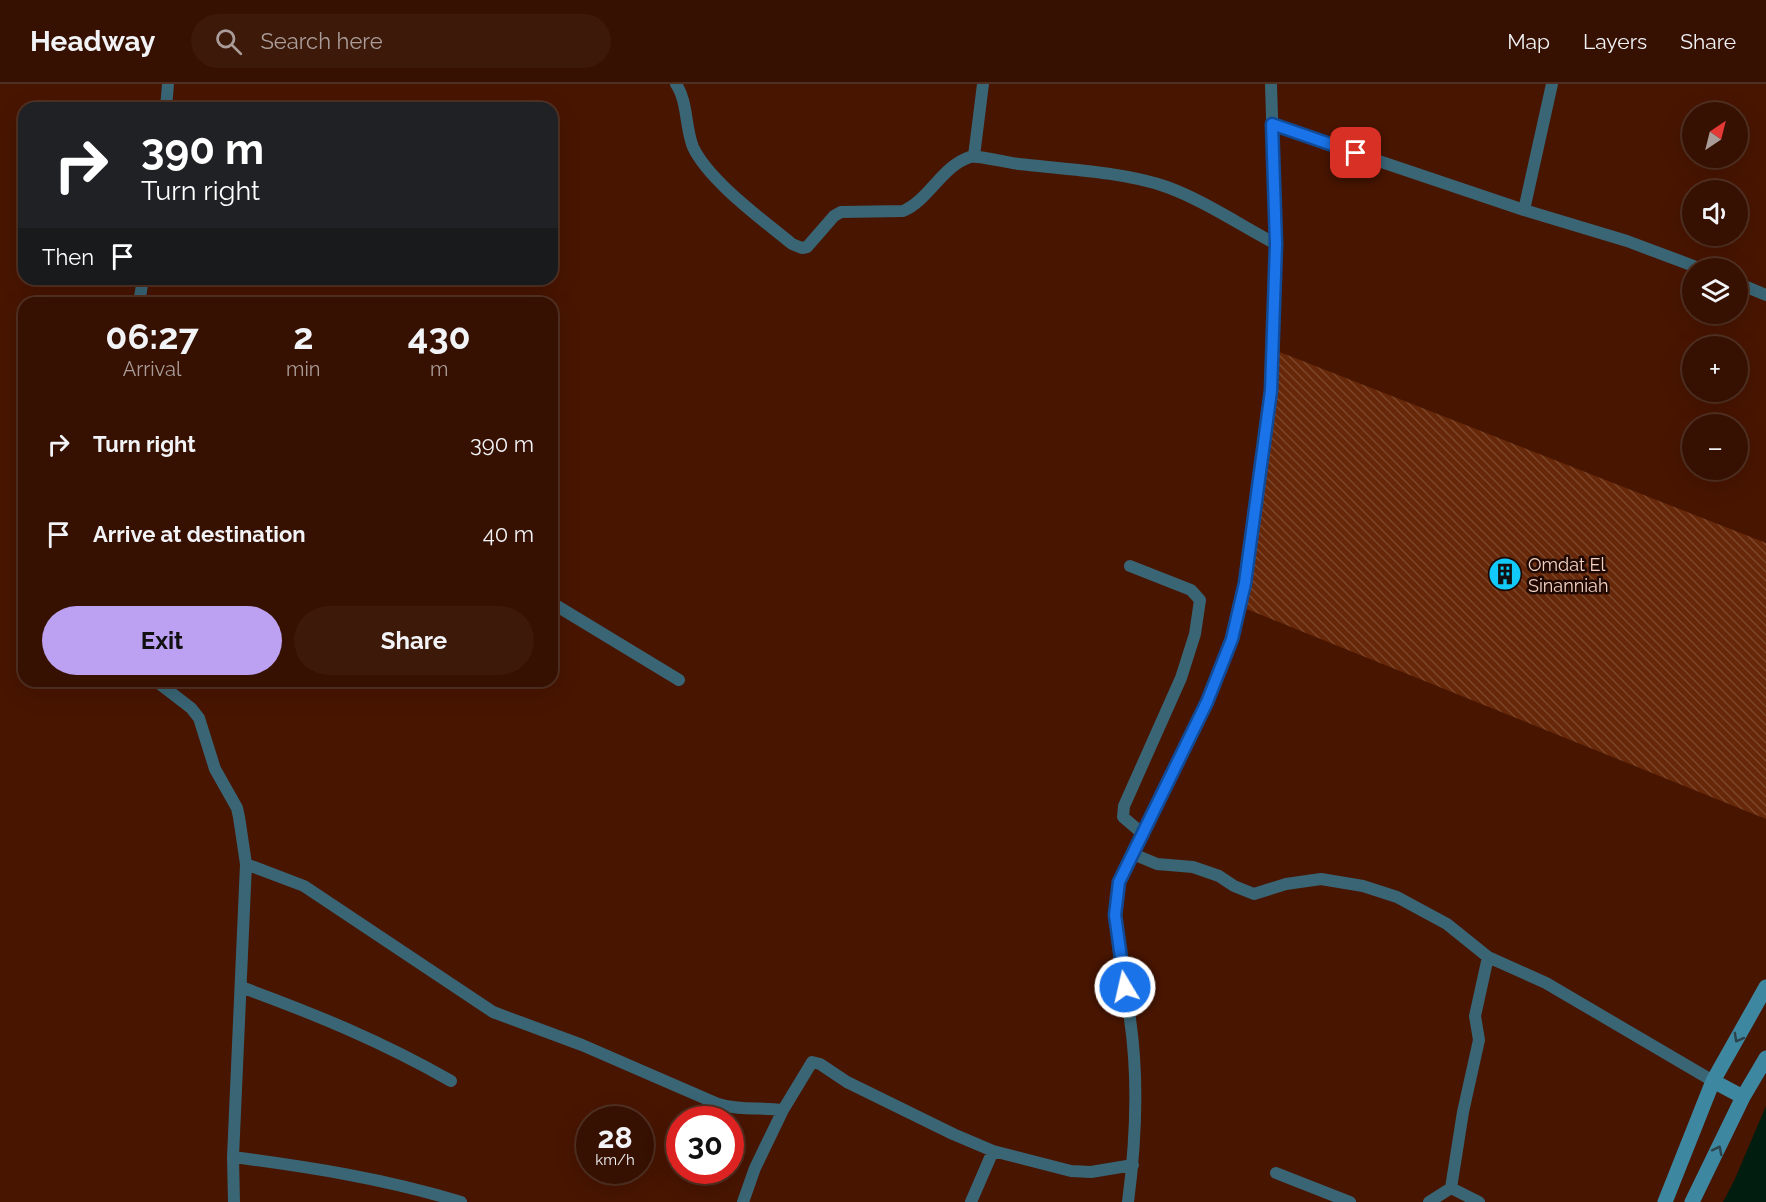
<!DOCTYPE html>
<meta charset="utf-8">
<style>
:root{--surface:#361000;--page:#3d190a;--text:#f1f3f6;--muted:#aa9d99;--line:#503022;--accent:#bca0f2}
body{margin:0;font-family:Raleway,sans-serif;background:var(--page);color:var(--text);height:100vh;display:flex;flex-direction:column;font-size:22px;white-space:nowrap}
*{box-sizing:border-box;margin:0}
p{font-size:20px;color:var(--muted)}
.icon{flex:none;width:33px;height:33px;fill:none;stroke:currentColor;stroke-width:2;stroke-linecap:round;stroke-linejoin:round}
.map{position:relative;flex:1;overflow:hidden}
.side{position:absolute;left:18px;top:213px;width:540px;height:390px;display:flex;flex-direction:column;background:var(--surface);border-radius:18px;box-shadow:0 6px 24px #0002,0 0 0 2px var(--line)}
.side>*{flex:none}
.top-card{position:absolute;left:18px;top:18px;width:540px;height:183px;border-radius:18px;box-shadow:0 6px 24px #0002,0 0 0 2px var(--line);background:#202124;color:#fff;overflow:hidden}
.needle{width:39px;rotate:35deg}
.fabs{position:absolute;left:1682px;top:18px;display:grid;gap:12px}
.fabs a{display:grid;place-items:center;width:66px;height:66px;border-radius:50%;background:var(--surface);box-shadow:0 6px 24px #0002,0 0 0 2px var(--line);font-size:30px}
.speed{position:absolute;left:576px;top:1022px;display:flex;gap:12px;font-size:30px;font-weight:700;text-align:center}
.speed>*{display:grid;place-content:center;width:78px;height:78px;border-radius:50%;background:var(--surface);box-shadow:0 6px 24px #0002,0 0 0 2px var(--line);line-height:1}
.speed small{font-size:15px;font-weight:400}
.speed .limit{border:9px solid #d22;background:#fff;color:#111}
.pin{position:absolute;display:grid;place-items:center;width:51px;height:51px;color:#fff;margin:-26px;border-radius:12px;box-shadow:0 3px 9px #0006}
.me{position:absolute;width:66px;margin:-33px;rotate:351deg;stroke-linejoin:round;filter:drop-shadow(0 0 4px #0008)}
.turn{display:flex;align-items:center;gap:21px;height:126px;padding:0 24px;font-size:27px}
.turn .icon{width:78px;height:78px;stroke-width:2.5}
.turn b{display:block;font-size:42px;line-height:51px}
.then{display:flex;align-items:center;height:57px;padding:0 24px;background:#0003;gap:12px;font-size:22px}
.eta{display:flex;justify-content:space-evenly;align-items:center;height:102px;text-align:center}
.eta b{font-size:36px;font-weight:700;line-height:42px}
.primary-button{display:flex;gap:12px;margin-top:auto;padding:12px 24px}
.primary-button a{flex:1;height:69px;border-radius:36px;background:var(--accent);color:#111;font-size:24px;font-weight:700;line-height:69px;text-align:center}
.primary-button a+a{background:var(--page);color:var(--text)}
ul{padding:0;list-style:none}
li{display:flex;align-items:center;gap:18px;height:90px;padding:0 24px}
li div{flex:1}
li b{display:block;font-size:22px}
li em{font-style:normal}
header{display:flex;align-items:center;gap:36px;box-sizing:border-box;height:84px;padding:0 30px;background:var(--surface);border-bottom:2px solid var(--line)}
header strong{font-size:28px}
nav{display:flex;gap:33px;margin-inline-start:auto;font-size:21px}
.search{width:420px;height:54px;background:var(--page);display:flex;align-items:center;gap:15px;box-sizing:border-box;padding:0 21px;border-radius:33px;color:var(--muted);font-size:22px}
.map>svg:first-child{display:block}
.water{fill:#001d10}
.building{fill:url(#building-back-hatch)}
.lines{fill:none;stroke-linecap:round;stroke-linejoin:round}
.minor{stroke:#396575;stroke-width:12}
.secondary{stroke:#3d87a1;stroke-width:15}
.oneway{stroke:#2d424a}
.route-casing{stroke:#114b97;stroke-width:15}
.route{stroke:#1a73e8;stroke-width:10}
.labels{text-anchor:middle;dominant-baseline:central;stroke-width:5;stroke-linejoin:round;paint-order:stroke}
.poi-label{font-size:18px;fill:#f4d2c4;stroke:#200902;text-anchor:start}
</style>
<header>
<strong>Headway</strong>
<div class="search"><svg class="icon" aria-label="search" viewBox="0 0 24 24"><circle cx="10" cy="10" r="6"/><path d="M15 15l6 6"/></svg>Search here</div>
<nav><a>Map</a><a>Layers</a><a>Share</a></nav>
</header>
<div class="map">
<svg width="1766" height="1118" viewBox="0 0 1766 1118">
<defs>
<pattern id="building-back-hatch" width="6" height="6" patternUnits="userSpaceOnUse" patternTransform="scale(1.5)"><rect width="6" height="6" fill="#662809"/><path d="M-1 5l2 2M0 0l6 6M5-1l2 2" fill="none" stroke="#7c462b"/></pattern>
</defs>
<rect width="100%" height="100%" fill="#481500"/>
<!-- water -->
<path class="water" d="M1766 1022V1118H1723L1734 1097Z"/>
<!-- building -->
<path class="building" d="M1272 265 1766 459V735L1239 522Z"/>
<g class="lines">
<!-- minor -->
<path class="minor" d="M676 0C688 18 685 43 693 63 709 97 763 136 792 160L802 164 807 163 834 132 841 128 903 127C929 116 942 82 970 73 977 71 1009 79 1019 80 1064 85 1125 88 1167 103 1205 117 1240 141 1276 160
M1552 0 1524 126 1627 157 1699 184
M166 24 168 0
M1272 41 1524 126
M974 72 983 0
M1737 199 1766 211
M139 219 143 195
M1130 482 1191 506 1200 516 1195 550 1181 594 1124 722 1123 733 1143 750
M552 519 679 596
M156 597 191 624 199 634 215 685 237 724 239 733 246 780 233 1073 234 1118
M1133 770 1157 780 1193 783 1219 792 1234 802 1254 810 1286 800 1321 795 1363 802 1397 813 1447 840 1488 873 1546 899 1713 997
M246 780 304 802 493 928 582 961 718 1020C740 1027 761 1023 783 1026
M241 903C315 930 383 958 451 997
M233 1073C310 1083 386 1095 461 1118
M1276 1089 1350 1118
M1451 1104 1479 1118
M743 1118 755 1084 783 1026 812 978 820 980 847 998 953 1050 993 1067 1071 1087 1091 1088 1133 1081
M971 1118 993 1067
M1128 1118C1136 1057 1139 996 1130 935 1124 889 1110 845 1119 798L1207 618 1232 555 1245 499 1271 307 1276 160 1271 0
M1429 1118 1451 1104 1463 1028 1479 956 1475 932 1488 873"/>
<!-- secondary -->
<path class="secondary" d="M1713 997 1743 1013
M1665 1118 1713 997 1766 903
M1692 1118 1743 1013 1766 974"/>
</g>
<!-- one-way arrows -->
<defs><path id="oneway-chevron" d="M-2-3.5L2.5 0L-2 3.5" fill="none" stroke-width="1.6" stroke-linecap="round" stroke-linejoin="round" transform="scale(1.5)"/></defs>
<g class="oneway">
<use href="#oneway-chevron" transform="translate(1738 954) rotate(119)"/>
<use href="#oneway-chevron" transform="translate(1718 1066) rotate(-63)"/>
</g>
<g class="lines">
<defs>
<path id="route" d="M1125 903 1115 831 1119 798 1207 618 1232 555 1245 499 1271 307 1276 160 1272 40 1356 69"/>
</defs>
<!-- route casing -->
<use href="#route" class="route-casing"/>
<!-- route -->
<use href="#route" class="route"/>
</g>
<!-- icons -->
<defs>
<symbol id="building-disc" viewBox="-11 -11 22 22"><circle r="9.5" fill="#11cafa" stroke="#200902"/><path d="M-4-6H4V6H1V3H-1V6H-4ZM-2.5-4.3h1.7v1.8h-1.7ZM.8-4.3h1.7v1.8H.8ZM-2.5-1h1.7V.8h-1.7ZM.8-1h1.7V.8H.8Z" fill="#111"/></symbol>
</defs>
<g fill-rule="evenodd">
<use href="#building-disc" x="1486" y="471" width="38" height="38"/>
</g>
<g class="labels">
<!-- poi labels -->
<g class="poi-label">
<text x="1528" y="480">Omdat El<tspan x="1528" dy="21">Sinanniah</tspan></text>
</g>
</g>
</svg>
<div class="fabs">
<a><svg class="needle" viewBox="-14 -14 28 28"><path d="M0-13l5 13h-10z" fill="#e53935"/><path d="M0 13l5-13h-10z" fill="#aa9d99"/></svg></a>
<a><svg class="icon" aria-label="sound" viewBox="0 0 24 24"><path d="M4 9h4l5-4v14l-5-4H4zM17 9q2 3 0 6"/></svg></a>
<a><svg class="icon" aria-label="layers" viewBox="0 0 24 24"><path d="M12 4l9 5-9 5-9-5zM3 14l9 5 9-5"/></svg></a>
<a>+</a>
<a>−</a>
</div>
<div class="speed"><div>28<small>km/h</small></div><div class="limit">30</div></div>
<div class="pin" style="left:1356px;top:69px;background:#d93025"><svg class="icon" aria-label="arrive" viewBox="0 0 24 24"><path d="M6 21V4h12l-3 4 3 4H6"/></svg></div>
<svg class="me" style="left:1125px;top:903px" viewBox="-20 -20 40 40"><circle r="17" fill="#1a73e8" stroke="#fff" stroke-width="3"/><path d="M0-11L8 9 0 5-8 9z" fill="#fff"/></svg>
<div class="top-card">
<div class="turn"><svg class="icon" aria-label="right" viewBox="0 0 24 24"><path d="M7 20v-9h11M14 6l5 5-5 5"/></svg><div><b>390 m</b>Turn right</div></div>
<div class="then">Then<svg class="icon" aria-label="arrive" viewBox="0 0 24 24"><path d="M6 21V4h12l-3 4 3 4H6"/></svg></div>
</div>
<section class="side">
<div class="eta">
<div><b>06:27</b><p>Arrival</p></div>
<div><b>2</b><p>min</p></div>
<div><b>430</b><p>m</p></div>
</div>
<ul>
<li><svg class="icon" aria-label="right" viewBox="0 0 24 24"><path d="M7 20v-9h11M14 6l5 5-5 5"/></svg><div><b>Turn right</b></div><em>390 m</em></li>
<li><svg class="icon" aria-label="arrive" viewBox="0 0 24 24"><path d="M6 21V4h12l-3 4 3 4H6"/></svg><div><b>Arrive at destination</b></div><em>40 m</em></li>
</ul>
<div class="primary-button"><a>Exit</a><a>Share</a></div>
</section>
</div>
